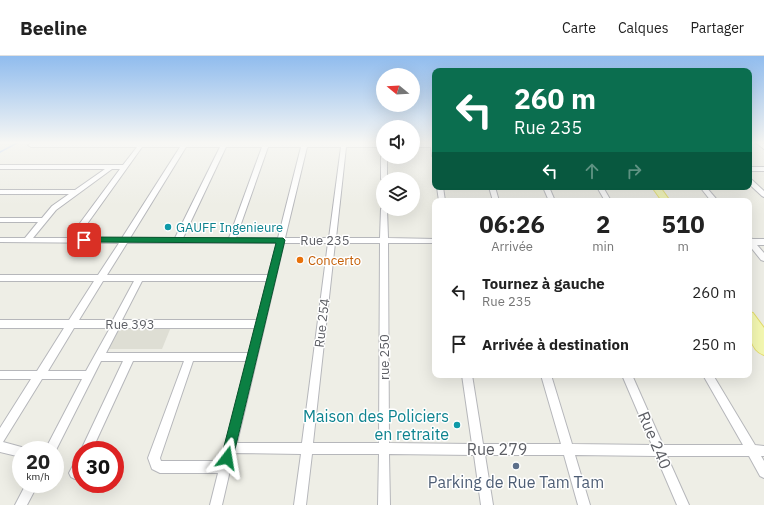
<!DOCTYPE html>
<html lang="fr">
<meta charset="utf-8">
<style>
:root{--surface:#fff;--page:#f6f6f6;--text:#222;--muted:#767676;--line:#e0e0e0}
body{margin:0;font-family:"IBM Plex Sans",sans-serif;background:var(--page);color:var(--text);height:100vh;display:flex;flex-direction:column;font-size:15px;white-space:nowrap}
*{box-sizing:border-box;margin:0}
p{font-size:13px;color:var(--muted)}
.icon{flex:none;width:22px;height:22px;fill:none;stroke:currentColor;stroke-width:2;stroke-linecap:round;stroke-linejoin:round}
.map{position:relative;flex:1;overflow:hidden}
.side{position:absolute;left:432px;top:142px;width:320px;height:180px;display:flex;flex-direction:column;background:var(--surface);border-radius:8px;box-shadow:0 4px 16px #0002}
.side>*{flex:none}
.top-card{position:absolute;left:432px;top:12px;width:320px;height:122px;border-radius:8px;box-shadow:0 4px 16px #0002;background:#0b6e4f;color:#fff;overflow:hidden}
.needle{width:26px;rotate:288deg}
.buttons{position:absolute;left:376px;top:12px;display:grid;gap:8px}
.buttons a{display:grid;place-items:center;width:44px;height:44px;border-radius:50%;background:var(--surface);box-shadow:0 4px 16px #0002;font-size:20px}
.speed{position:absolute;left:12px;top:385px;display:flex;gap:8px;font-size:20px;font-weight:700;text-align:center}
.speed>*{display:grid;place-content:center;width:52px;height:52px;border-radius:50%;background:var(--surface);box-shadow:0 4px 16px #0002;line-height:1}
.speed small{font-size:10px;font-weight:400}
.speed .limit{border:6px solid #d22;background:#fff;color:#111}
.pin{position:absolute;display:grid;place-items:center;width:34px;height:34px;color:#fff;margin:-17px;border-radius:8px;box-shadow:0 2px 6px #0006}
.me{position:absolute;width:44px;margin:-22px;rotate:14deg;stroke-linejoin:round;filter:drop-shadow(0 0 3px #0008)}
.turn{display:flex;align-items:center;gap:14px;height:84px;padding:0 16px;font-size:18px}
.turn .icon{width:52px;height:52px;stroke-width:2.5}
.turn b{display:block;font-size:28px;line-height:34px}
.lanes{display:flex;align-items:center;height:38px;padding:0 16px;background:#0003;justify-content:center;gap:20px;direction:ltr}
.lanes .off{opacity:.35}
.eta{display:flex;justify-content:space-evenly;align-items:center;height:68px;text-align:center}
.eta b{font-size:24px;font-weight:700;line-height:28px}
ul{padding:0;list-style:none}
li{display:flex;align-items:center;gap:12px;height:52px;padding:0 16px}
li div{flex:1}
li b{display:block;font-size:15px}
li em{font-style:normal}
header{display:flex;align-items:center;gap:24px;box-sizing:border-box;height:56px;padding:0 20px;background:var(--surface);border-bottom:1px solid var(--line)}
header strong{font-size:19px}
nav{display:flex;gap:22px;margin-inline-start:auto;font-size:14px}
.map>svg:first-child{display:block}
.education{fill:#deded4}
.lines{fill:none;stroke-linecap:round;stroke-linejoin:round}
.stream{stroke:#adc7f7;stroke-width:1.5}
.minor-casing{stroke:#b6b7bb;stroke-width:2}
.major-casing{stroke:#e5dd69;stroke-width:2}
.minor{fill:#fff;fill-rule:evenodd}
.major{fill:#f4f8b2;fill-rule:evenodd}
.route{fill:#0b8043;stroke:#07532c}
.culture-dot{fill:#0f9aa8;stroke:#fff;stroke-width:1.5}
.food-dot{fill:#e8710a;stroke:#fff;stroke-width:1.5}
.service-dot{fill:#5c6f8a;stroke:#fff;stroke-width:1.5}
.labels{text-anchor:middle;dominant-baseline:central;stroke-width:3;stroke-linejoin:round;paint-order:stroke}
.culture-label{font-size:13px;fill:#0d838f;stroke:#fff;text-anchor:start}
.street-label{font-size:13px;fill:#5d5f65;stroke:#fff}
.food-label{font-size:13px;fill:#c56008;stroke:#fff;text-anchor:start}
.near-culture-label{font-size:16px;fill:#0d838f;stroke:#fff;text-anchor:end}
.near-street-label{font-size:16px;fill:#5d5f65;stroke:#fff}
.near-service-label{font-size:16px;fill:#4e5e75;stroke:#fff}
</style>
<header>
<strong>Beeline</strong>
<nav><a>Carte</a><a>Calques</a><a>Partager</a></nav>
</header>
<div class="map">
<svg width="764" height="449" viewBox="0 0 764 449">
<rect width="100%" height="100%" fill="#eeeee6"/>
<!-- education -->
<path class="education" d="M121 269 171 271 162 293H107Z"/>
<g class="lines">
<!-- stream -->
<path class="stream" d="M0 96 19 86"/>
<defs>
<path id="minor" d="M140 86H146L145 87H222V86H228L227 87H264V86H270L269 87H302V86H308V87H341V86H347V87H383V91H346L336 182H380L381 153 383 151V153H387L388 182 435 183V187H388L389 387 472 388 462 319H472L483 388H561L541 319H551L572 388 652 389 622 319H632L663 389H743L703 319H713L755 389 764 390V400H761L764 405V422L760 420 749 400H667L689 449H677L656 400 575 399 590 449H578L564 399H485L493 449H481L474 399 389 398 390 449H378L379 398H312L306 449H294L301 398 234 397 222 449H210L218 417H160L152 413 148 402 184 305H133L92 394H81V395V394L123 305H101L55 396V394H45L82 323H42L3 386 25 392 26 394H21V401L0 396V372L31 323H0V315H37L64 272H0V264H69L94 225H0V219H98L119 187 0 186V182H25L38 166H0V162H42L52 150 69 138H0V134H75L105 113H0V109H123L137 91H31L28 89 31 87H139ZM142 91H180L122 182H77ZM186 91H220L175 182H130ZM226 91H262L229 182H183ZM268 91H301L278 182H236ZM307 91H341L329 182H285ZM112 113H120L69 182H33L56 154ZM127 187H277L268 219H107ZM284 187H328L302 387H237ZM335 187H380L379 387H313ZM103 225H134L113 264H79ZM142 225H267L257 264H122ZM74 272H110L86 315H48ZM119 272H255L249 297H106ZM193 305H247L221 405H161L160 402Z
M430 86H435V102L432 100 431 91H413V87H430Z
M755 86H761L764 88V93Z
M383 99V101H387V123H383V125L381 123V101Z
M749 111H764V115H749Z
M749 122 751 123 764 135V141L762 140 749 128Z
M437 131H443L445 145H439Z
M489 131H495L499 145H493Z
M543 131H549L555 145H549Z
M597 131H603L611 145H605Z
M700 131H706L718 145H711Z
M749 182 753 183H764V189H757L764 197V205L761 204 749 189Z
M81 400C81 409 84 419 75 423L71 421 69 417 77 402Z
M26 428H38L27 449H15Z"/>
<path id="major" d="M652 131H660L670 145H662Z
M749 256 753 257 764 272V299C747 293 749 270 749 256Z"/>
</defs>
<!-- minor casing -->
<use href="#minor" class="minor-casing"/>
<!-- major casing -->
<use href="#major" class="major-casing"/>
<!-- minor -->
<use href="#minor" class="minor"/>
<!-- major -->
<use href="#major" class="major"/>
</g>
<!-- sky -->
<linearGradient id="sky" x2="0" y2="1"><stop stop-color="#90bcee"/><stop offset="0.58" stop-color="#f7f7f4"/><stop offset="1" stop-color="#f7f7f4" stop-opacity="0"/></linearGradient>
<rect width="764" height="149" fill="url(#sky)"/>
<!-- route -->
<path class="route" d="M84 181 283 182 285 184 232 406 227 408 223 406 221 402 276 187 81 186V182Z"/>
<!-- markers -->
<g class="culture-dot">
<circle cx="168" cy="171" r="4"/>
<circle cx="457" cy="369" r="4"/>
</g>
<circle class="food-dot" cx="300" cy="204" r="4"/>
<circle class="service-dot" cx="516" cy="410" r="4"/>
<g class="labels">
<!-- culture labels -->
<g class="culture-label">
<text x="176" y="171">GAUFF Ingenieure</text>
</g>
<!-- street labels -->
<g class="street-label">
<text x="325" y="184">Rue 235</text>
<text transform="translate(322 267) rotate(-83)">Rue 254</text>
<text x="130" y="268">Rue 393</text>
<text transform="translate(384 301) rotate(-90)">rue 250</text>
</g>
<!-- food labels -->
<g class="food-label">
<text x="308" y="204">Concerto</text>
</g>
<!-- near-culture labels -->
<g class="near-culture-label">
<text x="449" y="360">Maison des Policiers<tspan x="449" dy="18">en retraite</tspan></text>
</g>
<!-- near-street labels -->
<g class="near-street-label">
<text transform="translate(655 384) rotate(67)">Rue 240</text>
<text x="497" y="393">Rue 279</text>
</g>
<!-- near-service labels -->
<g class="near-service-label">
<text x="516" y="426">Parking de Rue Tam Tam</text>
</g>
</g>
</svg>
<div class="buttons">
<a><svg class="needle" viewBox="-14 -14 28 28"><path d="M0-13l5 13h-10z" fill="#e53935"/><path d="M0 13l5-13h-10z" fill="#767676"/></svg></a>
<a><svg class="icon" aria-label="sound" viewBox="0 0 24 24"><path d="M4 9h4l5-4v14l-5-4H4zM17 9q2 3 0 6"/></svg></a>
<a><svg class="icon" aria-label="layers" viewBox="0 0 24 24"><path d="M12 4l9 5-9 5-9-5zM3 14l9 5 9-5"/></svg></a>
</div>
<div class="speed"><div>20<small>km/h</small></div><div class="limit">30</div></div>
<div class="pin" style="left:84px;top:184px;background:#d93025"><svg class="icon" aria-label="arrive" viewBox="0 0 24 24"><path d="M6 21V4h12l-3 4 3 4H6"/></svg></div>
<svg class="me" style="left:227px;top:402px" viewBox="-20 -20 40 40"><path d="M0-17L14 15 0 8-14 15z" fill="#0b8043" stroke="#fff" stroke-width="4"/></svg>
<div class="top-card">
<div class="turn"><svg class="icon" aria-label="left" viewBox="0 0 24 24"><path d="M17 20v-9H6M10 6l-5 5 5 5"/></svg><div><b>260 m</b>Rue 235</div></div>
<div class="lanes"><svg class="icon" aria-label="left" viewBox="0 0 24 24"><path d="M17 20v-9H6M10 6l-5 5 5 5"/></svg><svg class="icon off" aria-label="ahead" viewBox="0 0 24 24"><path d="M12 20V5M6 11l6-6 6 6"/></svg><svg class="icon off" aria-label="right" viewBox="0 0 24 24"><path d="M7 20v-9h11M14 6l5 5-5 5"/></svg></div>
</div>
<section class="side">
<div class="eta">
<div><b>06:26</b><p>Arrivée</p></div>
<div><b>2</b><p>min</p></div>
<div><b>510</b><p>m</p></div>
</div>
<ul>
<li><svg class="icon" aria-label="left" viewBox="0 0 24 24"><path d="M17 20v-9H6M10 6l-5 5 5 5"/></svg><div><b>Tournez à gauche</b><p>Rue 235</p></div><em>260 m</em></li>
<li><svg class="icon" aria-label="arrive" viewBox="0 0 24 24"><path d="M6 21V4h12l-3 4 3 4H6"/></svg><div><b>Arrivée à destination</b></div><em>250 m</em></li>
</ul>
</section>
</div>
